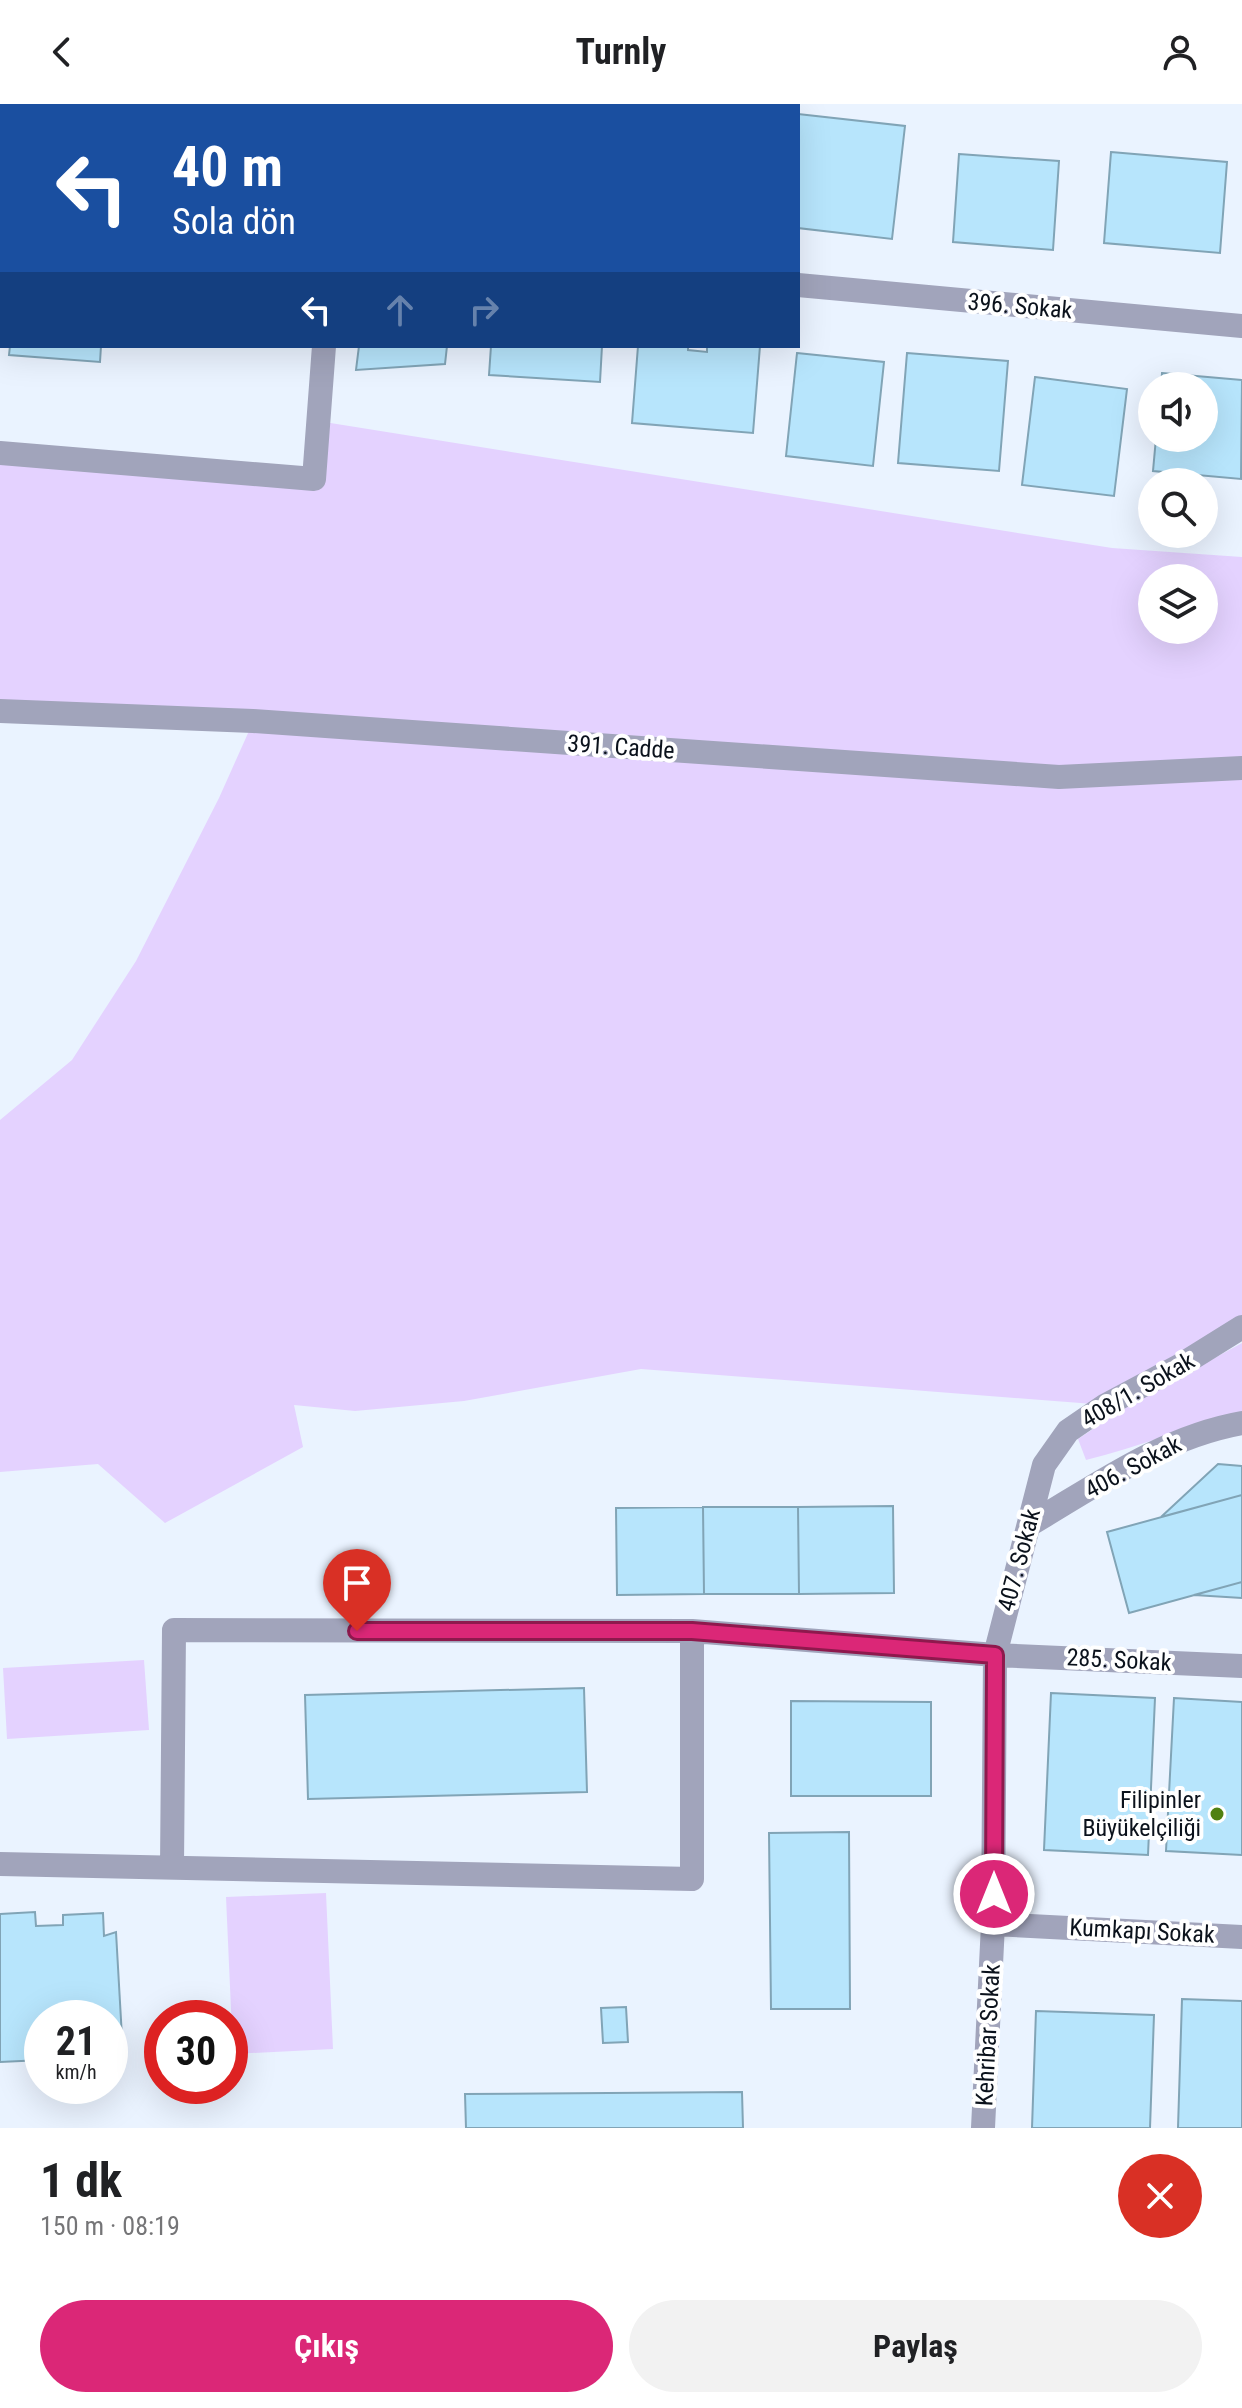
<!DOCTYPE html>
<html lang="tr">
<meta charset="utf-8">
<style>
:root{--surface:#fff;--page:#f2f2f2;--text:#202124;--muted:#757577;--accent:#db2777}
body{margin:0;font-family:"Roboto Condensed",sans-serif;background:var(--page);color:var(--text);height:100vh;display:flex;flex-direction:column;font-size:30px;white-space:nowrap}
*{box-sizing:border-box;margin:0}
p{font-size:26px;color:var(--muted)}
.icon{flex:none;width:44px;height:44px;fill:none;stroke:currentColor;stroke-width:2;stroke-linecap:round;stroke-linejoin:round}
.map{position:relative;height:2024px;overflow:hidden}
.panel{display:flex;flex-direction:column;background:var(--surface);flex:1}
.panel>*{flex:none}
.banner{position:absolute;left:0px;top:0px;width:800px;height:244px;box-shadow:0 8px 32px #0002;background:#1a4fa0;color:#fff;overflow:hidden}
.fabs{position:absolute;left:1138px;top:268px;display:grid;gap:16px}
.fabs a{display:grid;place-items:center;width:80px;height:80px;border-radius:50%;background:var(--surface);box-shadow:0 8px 32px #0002;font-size:40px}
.speed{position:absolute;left:24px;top:1896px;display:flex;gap:16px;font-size:40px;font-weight:700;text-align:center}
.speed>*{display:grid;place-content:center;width:104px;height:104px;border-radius:50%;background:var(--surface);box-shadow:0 8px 32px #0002;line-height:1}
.speed small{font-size:20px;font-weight:400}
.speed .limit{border:12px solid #d22;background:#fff;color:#111}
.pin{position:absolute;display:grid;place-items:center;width:68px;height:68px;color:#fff;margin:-82px -34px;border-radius:50% 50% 50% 0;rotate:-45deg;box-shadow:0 0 8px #0007}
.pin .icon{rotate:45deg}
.me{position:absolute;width:88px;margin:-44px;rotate:0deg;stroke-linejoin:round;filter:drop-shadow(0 0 6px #0008)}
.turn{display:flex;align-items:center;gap:28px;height:168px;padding:0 40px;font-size:36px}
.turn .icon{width:104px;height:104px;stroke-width:2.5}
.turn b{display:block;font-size:56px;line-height:68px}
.lanes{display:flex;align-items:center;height:76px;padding:0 40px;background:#0003;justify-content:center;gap:40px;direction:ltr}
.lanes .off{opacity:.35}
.round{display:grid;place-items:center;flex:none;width:84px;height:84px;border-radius:42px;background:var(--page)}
.overview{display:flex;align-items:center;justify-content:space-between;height:136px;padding:0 40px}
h1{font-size:48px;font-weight:700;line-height:60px}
.action{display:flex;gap:16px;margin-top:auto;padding:16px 40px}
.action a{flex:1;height:92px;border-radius:48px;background:var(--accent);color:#fff;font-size:32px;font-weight:700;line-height:92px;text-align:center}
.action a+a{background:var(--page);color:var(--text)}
header{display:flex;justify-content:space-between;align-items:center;height:104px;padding:0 40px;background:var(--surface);font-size:36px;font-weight:700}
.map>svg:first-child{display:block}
.green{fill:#e4d2ff;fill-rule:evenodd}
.building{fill:#b7e5fc;stroke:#81a4b6;stroke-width:2}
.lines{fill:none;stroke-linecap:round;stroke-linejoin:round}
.minor{stroke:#a1a4bb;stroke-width:24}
.route-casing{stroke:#8e194d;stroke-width:20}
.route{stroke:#db2777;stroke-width:14}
.poi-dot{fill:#508112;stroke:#fff;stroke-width:3}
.labels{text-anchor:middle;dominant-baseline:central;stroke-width:8;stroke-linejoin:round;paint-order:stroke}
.street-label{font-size:24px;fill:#0b121c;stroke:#fff}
.poi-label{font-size:24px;fill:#0b121c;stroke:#fff;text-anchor:end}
</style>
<header><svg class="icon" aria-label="back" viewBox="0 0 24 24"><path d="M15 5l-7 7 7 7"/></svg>Turnly<svg class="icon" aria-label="person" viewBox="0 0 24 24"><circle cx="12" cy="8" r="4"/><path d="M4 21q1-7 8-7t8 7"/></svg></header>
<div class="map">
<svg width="1242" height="2024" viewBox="0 0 1242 2024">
<rect width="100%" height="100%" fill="#eaf3ff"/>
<!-- green -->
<path class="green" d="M318 317 1112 444 1242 453V1223L1106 1301 641 1265 464 1297 355 1307 294 1301 303 1343 165 1419 98 1360 0 1368V1016L72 956 136 857 219 694 253 618 0 607V349L313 375ZM1152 474H1204V526H1152Z
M1242 1239V1307C1190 1322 1139 1343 1086 1356L1078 1335 1132 1299Z
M144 1556 149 1626 7 1635 3 1564Z
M326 1789 333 1945 233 1950 226 1793Z"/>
<!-- building -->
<path class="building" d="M133 0H211V2Z
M254 0H386L254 2Z
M461 0H605L461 2Z
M798 10 905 22 892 135 798 124Z
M1111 48 1227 58 1220 149 1104 139Z
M959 50 1059 57 1053 146 953 138Z
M10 242H101L100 258 9 251Z
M359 242H447L445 260 356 266Z
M491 242H602L600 278 489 271Z
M638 242H688V246L707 248V242H760L753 329 632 319Z
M797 249 884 258 873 362 786 352Z
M907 249 1008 257 999 367 898 359Z
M1162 269 1242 276 1241 375 1153 367 1156 334H1204V282H1161Z
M1035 273 1127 285 1114 392 1022 381Z
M1218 1360 1242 1362V1391L1161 1413Z
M1242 1391V1478L1129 1509 1107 1428Z
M893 1402 894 1489 799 1490 798 1403Z
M703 1403H798L799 1490H704Z
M703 1403 704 1490 617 1491 616 1404Z
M1242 1478V1494L1194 1491Z
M584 1584 587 1688 308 1695 305 1591Z
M1051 1589 1155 1594 1148 1751 1044 1746Z
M1174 1594 1242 1598V1751L1166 1747Z
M791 1597 931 1598V1692H791Z
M849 1728 850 1905H771L769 1729Z
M35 1808 36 1822 63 1821V1811L103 1809 104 1832 116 1828 123 1951 110 1952V1914H42V1956L0 1958V1810Z
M1182 1895 1242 1897V2024H1178Z
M626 1903 628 1938 603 1939 601 1904Z
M1036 1907 1154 1911 1150 2024H1032Z
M742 1988 743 2024H466L465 1990Z"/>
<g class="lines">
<!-- minor -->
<path class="minor" d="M666 2V0
M0 47H2
M798 181 1242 222
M0 349 314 375 324 242
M0 607 253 617 1059 673 1242 664
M1029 1421C1097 1381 1163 1333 1242 1319
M0 1760 692 1775V1527L995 1551 1242 1562
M172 1763 174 1526 692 1527
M993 1820 1242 1833
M983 2024 993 1820 995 1551 1044 1361 1068 1327 1106 1301 1181 1261 1242 1223"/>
</g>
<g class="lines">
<defs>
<path id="route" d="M357 1527H692L995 1551 994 1790"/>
</defs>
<!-- route casing -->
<use href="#route" class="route-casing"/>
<!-- route -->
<use href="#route" class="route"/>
</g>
<!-- markers -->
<circle class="poi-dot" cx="1217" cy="1710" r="8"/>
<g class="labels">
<!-- street labels -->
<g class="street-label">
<text transform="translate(1020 202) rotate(5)">396. Sokak</text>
<text transform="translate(621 643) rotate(4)">391. Cadde</text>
<text transform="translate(1138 1286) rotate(-30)">408/1. Sokak</text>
<text transform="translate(1133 1363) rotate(-28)">406. Sokak</text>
<text transform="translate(1019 1456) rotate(-75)">407. Sokak</text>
<text transform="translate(1119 1556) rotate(3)">285. Sokak</text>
<text transform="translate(1142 1827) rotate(3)">Kumkapı Sokak</text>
<text transform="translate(988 1931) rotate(-87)">Kehribar Sokak</text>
</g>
<!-- poi labels -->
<g class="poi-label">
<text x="1201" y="1696">Filipinler<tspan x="1201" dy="28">Büyükelçiliği</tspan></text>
</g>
</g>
</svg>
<div class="fabs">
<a><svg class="icon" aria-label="sound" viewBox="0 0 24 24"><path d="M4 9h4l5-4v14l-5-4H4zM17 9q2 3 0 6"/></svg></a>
<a><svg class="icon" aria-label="search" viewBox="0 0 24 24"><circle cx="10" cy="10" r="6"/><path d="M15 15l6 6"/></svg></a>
<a><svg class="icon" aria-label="layers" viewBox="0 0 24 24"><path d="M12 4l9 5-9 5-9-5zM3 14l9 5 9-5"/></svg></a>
</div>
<div class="speed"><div>21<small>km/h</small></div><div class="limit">30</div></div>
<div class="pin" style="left:357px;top:1527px;background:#d93025"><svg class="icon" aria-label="arrive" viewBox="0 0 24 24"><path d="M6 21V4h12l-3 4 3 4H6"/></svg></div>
<svg class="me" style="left:994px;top:1790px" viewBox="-20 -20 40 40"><circle r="17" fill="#db2777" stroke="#fff" stroke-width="3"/><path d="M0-11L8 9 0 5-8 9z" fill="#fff"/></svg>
<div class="banner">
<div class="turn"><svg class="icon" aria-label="left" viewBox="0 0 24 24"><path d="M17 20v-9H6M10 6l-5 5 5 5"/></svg><div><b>40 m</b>Sola dön</div></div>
<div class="lanes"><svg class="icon" aria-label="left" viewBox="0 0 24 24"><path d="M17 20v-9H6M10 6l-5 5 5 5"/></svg><svg class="icon off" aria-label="ahead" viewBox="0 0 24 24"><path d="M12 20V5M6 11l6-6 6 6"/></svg><svg class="icon off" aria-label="right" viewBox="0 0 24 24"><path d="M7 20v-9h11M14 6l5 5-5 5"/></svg></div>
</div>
</div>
<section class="panel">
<div class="overview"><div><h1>1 dk</h1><p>150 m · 08:19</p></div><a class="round" style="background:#d93025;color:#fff"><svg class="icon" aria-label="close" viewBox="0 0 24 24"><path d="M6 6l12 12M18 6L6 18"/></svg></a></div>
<div class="action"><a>Çıkış</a><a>Paylaş</a></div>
</section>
